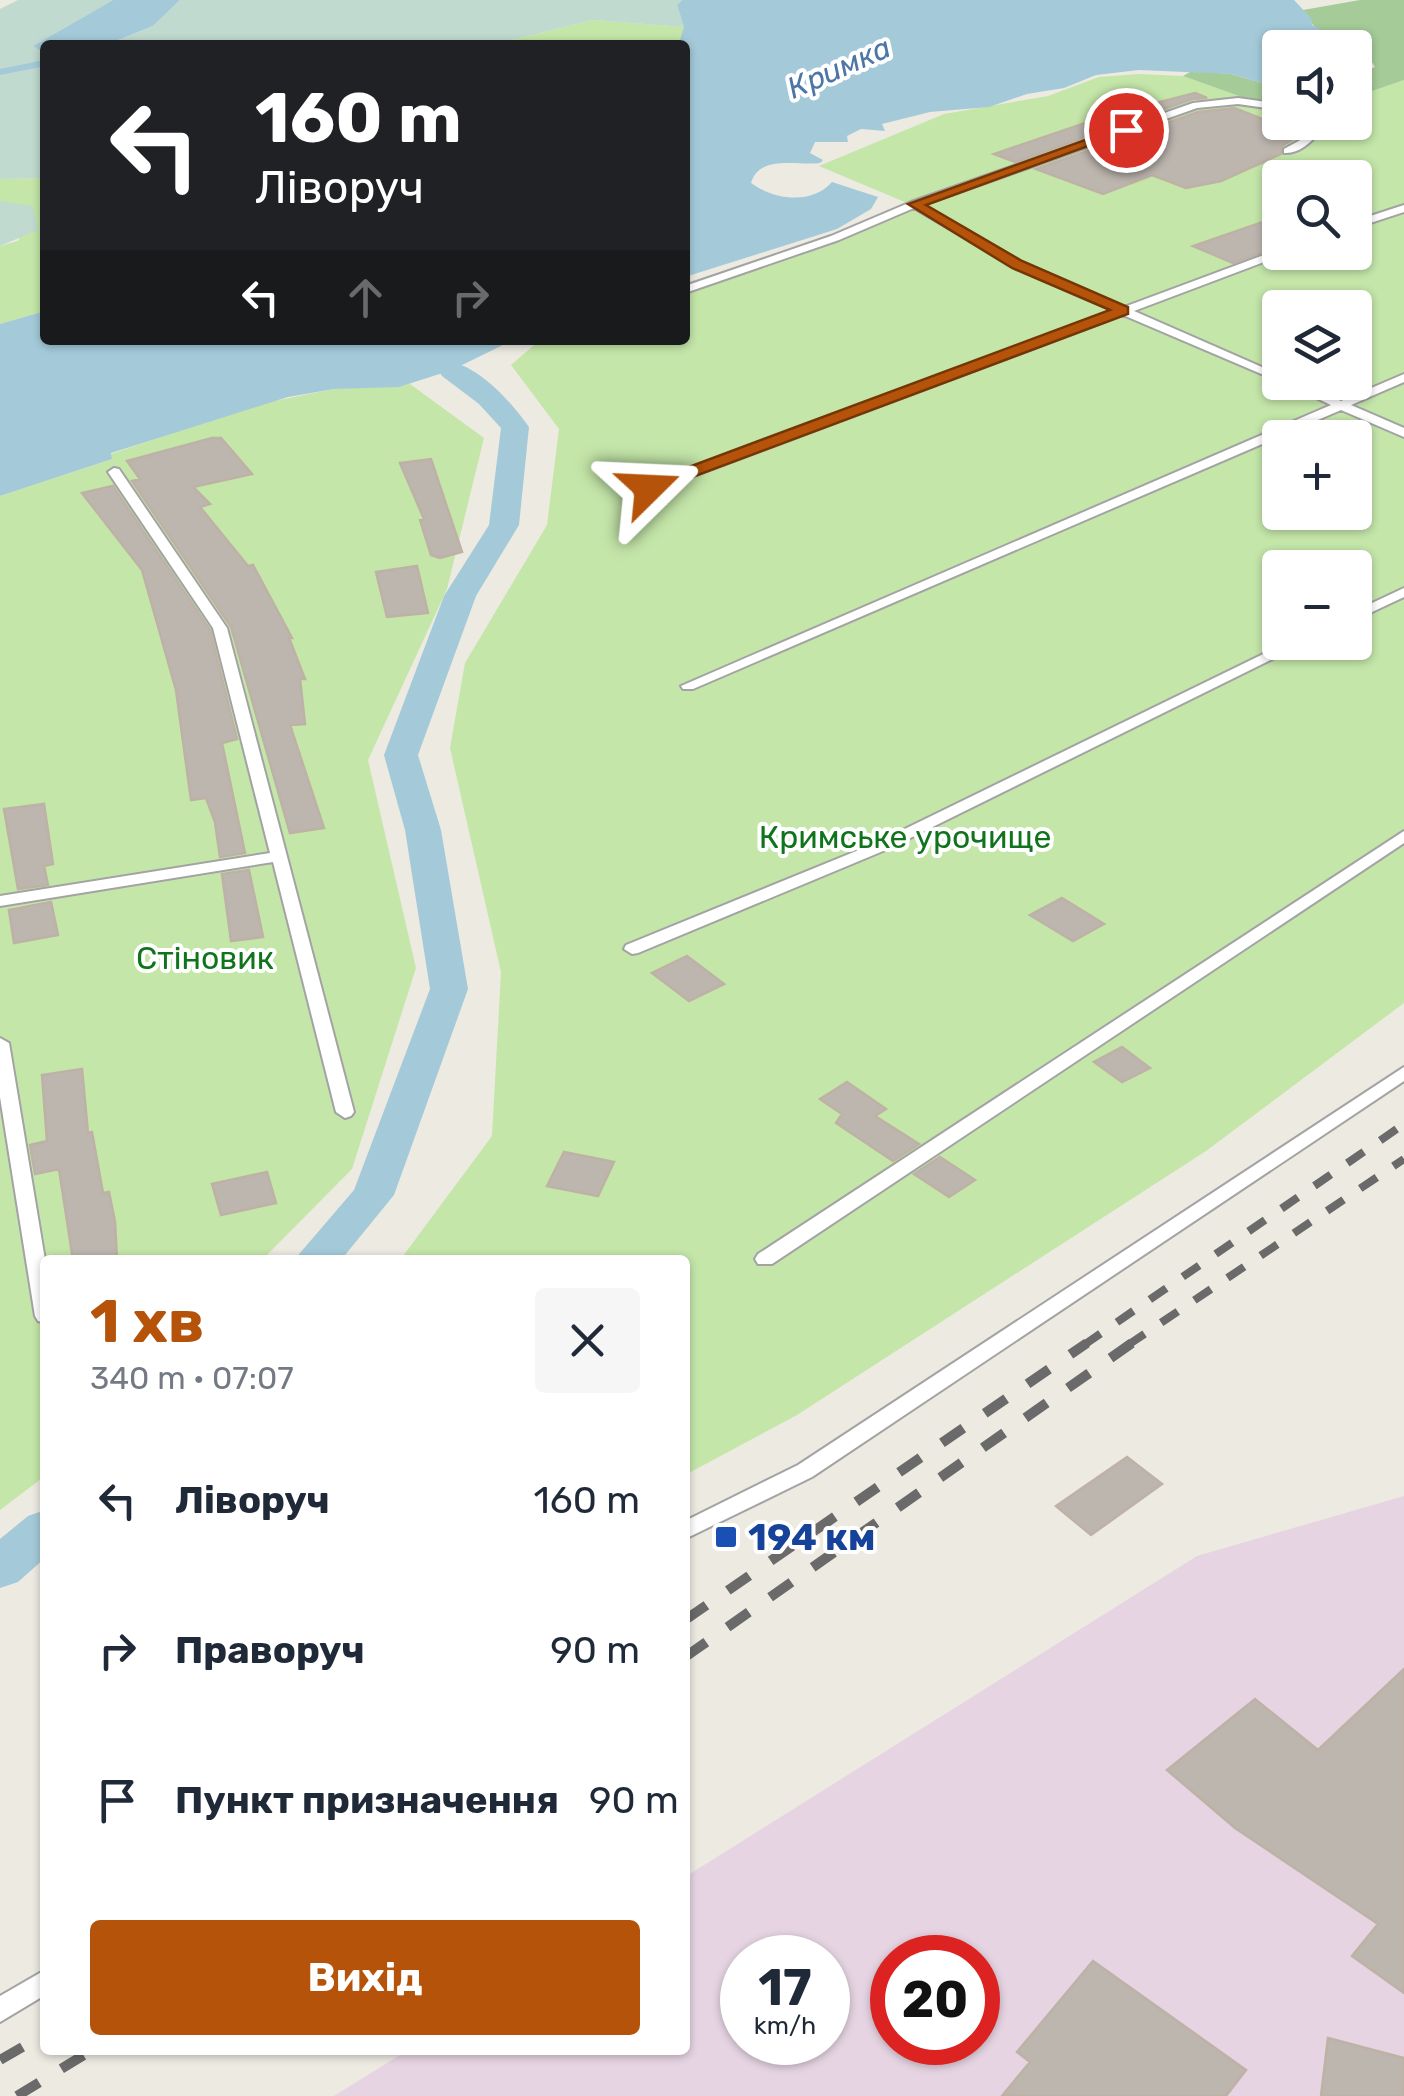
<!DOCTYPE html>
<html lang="uk">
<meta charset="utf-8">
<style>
:root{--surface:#fff;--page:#f6f6f7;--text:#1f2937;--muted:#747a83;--accent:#b45309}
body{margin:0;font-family:Rubik,sans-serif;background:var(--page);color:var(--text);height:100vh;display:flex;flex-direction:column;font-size:38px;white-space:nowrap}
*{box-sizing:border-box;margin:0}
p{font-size:32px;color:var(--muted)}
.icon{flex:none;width:55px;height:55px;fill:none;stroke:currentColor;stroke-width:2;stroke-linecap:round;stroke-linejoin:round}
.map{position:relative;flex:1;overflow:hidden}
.sheet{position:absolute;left:40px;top:1255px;width:650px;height:800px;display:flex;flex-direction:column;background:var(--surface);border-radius:10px;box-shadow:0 2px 8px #0004}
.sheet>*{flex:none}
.banner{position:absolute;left:40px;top:40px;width:650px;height:305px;border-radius:10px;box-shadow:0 2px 8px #0004;background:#202124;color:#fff;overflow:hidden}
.tools{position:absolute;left:1262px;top:30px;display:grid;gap:20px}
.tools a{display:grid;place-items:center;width:110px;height:110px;border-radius:10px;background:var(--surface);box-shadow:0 2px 8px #0004;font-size:50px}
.speed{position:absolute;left:720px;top:1935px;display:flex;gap:20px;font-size:50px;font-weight:700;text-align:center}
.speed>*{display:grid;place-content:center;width:130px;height:130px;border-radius:50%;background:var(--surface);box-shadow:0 2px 8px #0004;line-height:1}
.speed small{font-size:25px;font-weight:400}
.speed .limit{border:15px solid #d22;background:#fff;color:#111}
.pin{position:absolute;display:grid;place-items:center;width:85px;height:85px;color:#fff;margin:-42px;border:5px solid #fff;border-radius:50%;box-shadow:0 2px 10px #0007}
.me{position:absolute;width:110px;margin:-55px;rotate:69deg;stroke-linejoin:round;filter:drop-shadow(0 0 8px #0008)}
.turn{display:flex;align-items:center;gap:35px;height:210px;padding:0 50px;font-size:45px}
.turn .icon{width:130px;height:130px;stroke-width:2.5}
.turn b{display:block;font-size:70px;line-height:85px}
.lanes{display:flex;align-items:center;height:95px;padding:0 50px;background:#0003;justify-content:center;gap:50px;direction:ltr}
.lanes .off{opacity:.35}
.round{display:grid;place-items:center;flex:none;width:105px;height:105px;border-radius:10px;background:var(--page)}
.summary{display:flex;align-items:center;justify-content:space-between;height:170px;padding:0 50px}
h1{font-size:60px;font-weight:700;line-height:75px;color:var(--accent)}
.primary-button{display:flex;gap:20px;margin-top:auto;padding:20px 50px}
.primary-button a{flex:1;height:115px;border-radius:10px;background:var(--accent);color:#fff;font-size:40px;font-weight:700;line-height:115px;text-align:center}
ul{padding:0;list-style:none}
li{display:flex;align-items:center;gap:30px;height:150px;padding:0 50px}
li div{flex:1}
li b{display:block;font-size:38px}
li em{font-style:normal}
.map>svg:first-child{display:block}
.industrial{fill:#e6d4e2;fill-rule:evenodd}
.grass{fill:#c4e6a9;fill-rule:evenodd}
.forest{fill:#a5cb98}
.wetland{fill:#c0dacf}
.water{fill:#a4cad9}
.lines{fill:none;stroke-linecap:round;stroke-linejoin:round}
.stream{stroke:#a4cad9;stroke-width:6}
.canal{fill:#a4cad9;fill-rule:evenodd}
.building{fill:#bdb6af;stroke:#beb1a5;stroke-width:2.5}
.service-casing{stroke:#a3a3a3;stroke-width:4}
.service{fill:#fff;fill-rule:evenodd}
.rail-far1{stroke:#6a6a6a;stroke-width:8;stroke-dasharray:20 20;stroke-linecap:butt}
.rail{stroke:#6a6a6a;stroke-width:10;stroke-dasharray:26 26;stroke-linecap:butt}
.route{fill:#b45309;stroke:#753606;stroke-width:2.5}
.transit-dot{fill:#1a4fb4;stroke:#fff;stroke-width:4}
.labels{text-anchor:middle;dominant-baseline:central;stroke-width:8;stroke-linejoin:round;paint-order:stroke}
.far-water-label{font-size:30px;font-style:italic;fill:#4d75a6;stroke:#fff}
.park-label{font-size:32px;fill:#10741d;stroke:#fff}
.near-transit-label{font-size:38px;font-weight:bold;fill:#164399;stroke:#fff;text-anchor:start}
</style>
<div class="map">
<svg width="1404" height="2096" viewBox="0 0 1404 2096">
<rect width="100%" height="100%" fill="#edeae2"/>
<!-- industrial -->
<path class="industrial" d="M1404 1496V2096H334L408 2050H685V1877L1197 1556ZM742 1958H828V2042H742ZM892 1958H978V2042H892Z"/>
<!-- grass -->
<path class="grass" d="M593 20 684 27 693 47 491 45Z
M1139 74 1183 76 1253 101 1280 105V122H1355V97L1404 80V1003L1206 1151 797 1415 685 1475V1260H400L492 1136 501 972 450 748 465 663 547 525 559 429 511 365 540 340H685V283L835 238 907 203 819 166 944 114 1048 96 1099 77ZM1280 178H1355V252H1280ZM1280 308H1355V382H1280ZM1280 438H1355V512H1280ZM1280 568H1355V642H1280Z
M45 178V311L0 324V246L18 241 33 207 0 201V179Z
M410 384 484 438 447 589 368 760 416 968 352 1169 262 1260H45V1476L0 1510V496L112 459 111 454 254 405 334 389Z"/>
<!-- forest -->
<path class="forest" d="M1360 0H1404V80L1355 97V91L1373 82 1355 75 1375 67C1364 44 1335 45 1316 28 1309 22 1310 17 1303 10Z
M1192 71 1231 74 1280 88V105L1253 101 1183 76Z"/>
<!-- wetland -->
<path class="wetland" d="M18 0H113L33 46 45 54V178L0 179V9Z
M180 0H682L677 5 684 27 593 20 491 45H107L153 26Z
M0 201 33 206 38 230 0 246Z"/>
<!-- water -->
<path class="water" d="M113 0H180L153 26 106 45H45V54L33 46Z
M682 0H1294L1311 18 1312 25 1353 47 1280 48V88L1231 74 1139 70 1096 75 1064 88 1027 94 989 107 930 112 882 124 885 131 861 129 847 136 848 142H815L810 153 823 160 820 163C796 166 760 154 751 183 774 200 812 205 832 182L878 197 871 209 837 229 685 277V48L691 47 680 40 684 27 677 5Z
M45 311V340H513L452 370 399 387 334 389 288 397 111 453 112 459 0 496V324Z"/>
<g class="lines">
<!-- stream -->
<path class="stream" d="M0 72 45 63"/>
<!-- canal -->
<path class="canal" d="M452 362C482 369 512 403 529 427L519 525 476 596 418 755 441 830 468 989 394 1195 341 1260H294L354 1190 430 989 405 830 384 755 444 596 489 525 501 428 479 404 442 376 438 370 442 364Z
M45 1510V1558L18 1582 0 1588V1539L28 1516Z"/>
</g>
<!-- building -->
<path class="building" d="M1195 93 1207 98 1192 99 1015 162 994 154 1109 115Z
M1234 108 1270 122H1298L1304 132 1282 146 1281 154 1221 181 1186 188 1152 175 1103 194 1036 169 1198 112Z
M1280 216V246L1233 263 1193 246Z
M212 438H221L252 474 193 487 210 504 200 507 248 566 253 565 292 638H289L305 679H300L305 724 290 725 324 828 290 833 231 627 132 481 140 479 127 461Z
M431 459 462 552 440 558 431 555 420 520 424 519 400 463Z
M113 486 210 630 237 739 222 743 245 853 220 857 215 822 206 798 191 800 176 690 142 570 82 493Z
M417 566 428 613 387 617 376 572Z
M44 804 53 864 44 866 48 885 18 889 4 809Z
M249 870 263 937 231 941 222 874Z
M1062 898 1104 924 1073 941 1030 915Z
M51 902 58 935 14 943 9 910Z
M687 956 724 984 689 1001 652 973Z
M1122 1047 1150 1068 1122 1082 1094 1062Z
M82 1069 88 1133 92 1132 103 1193 109 1192 115 1222 117 1260H73L59 1169 35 1174 30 1145 47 1141 42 1075Z
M847 1082 886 1109 875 1116 919 1144 893 1161 836 1123 842 1114 820 1099Z
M564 1152 614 1162 598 1196 547 1186Z
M940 1157 975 1180 949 1197 914 1174Z
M267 1172 276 1203 221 1215 212 1184Z
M1127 1457 1162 1484 1091 1535 1056 1506Z
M1404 1669V1993L1352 1956 1378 1924 1235 1828 1167 1770 1255 1699 1318 1750Z
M1093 1961 1246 2070 1226 2096H1002L1030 2062 1017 2052Z
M1328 2038 1404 2058V2096H1321Z"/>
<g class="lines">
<defs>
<path id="service" d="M1238 98 1280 104V110L1238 104 1197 108 923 205 1021 262 1124 307 1280 249V252H1286L1285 254 1134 311 1280 375V382L1123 315 654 491 649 492 643 488 1114 311 1013 266 914 208 839 240 685 293V286L831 236 911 202 1193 103Z
M1302 122H1312L1319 132C1311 143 1298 154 1284 153V149L1304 138 1309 132Z
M1404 205V212L1355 228V221Z
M1404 374V382L1351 405 1404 428V437L1341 410 693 689H683L681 686 1331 405 1282 382H1299L1341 401Z
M114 468 119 469 227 628 354 1112 351 1116 345 1118 336 1112 273 862 0 906V896L270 853 213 628 108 472Z
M1404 588V597L1355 620V611Z
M1288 642H1307L888 849 638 953 632 954 624 949 626 945 876 843Z
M1404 831V843L772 1264H758L755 1259 758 1254Z
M0 1038 9 1043 45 1260V1323L38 1321 35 1316 0 1097Z
M1404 1067V1081L812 1477 685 1539V1521L798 1465Z
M45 1970V1995L0 2022V1996Z"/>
</defs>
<!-- service casing -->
<use href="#service" class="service-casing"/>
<!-- service -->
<use href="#service" class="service"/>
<!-- rail-far1 -->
<path class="rail-far1" d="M1084 1345 1404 1124
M1128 1345 1404 1159"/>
<!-- rail -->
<path class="rail" d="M685 1620 1087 1343
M685 1657 1132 1343
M0 2060 45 2034
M17 2096 92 2050"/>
</g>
<!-- route -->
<path class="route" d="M1121 127 1132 130 926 205 1022 261 1128 307V314L655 491H643V484L1110 310 1012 268 908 204Z"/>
<!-- markers -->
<rect class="transit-dot" x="714" y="1525" width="24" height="24" rx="5"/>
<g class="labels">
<!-- far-water labels -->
<g class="far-water-label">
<text transform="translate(839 68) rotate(-24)">Кримка</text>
</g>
<!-- park labels -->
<g class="park-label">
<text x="905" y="837">Кримське урочище</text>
<text x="205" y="958">Стіновик</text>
</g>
<!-- near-transit labels -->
<g class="near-transit-label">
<text x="748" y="1537">194 км</text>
</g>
</g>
</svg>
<div class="tools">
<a><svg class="icon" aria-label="sound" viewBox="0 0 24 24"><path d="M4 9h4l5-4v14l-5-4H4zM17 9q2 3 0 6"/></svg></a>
<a><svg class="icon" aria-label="search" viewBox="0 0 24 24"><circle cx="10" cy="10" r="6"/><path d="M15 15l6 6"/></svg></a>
<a><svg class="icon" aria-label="layers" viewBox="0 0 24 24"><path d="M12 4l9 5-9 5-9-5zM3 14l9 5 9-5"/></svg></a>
<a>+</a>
<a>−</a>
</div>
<div class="speed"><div>17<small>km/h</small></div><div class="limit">20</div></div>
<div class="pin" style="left:1126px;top:130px;background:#d93025"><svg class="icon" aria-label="arrive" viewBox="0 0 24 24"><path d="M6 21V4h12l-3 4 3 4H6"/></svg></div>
<svg class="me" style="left:649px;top:488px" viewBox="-20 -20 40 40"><path d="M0-17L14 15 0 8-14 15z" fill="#b45309" stroke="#fff" stroke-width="4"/></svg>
<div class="banner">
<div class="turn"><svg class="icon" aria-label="left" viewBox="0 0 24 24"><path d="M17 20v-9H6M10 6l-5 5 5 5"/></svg><div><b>160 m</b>Ліворуч</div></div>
<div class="lanes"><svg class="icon" aria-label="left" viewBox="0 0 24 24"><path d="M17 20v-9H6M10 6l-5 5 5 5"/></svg><svg class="icon off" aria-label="ahead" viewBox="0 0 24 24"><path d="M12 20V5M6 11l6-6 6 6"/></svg><svg class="icon off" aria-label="right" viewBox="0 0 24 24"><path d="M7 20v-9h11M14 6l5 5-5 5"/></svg></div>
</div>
<section class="sheet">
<div class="summary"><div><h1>1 хв</h1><p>340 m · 07:07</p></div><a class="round"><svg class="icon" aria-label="close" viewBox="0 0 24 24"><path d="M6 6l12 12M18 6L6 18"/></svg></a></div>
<ul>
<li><svg class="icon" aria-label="left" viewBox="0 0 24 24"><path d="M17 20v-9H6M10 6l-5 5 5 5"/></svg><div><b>Ліворуч</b></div><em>160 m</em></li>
<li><svg class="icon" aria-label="right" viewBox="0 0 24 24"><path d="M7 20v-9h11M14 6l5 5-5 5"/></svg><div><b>Праворуч</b></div><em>90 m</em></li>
<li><svg class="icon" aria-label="arrive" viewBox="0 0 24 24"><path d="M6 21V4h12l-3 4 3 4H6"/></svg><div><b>Пункт призначення</b></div><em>90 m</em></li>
</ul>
<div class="primary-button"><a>Вихід</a></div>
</section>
</div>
